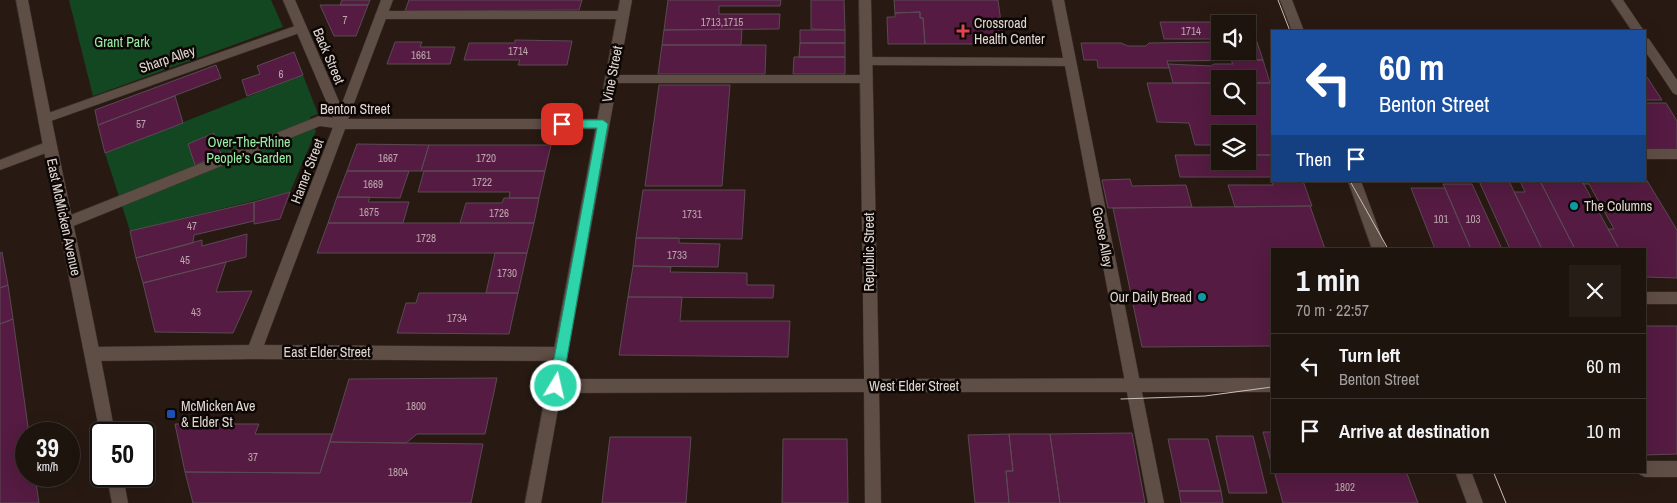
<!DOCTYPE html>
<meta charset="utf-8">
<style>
:root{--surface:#1e140e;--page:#261d17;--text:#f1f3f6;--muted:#a19e9e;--line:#3c332e}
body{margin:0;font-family:"Archivo Narrow",sans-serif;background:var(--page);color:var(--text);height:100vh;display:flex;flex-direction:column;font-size:19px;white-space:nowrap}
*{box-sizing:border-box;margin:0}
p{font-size:16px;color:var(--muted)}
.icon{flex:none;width:28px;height:28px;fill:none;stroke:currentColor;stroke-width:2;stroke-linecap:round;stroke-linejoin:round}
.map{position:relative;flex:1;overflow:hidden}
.sheet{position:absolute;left:1271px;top:248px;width:375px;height:225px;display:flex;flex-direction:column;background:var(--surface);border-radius:0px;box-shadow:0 5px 20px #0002,0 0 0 1px var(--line)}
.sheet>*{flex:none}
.guide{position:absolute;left:1271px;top:30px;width:375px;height:152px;border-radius:0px;box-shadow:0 5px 20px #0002,0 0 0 1px var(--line);background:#1a4fa0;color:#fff;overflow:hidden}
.tools{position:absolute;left:1211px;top:15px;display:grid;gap:10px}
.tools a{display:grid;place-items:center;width:45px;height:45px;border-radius:0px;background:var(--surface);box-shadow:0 5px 20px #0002,0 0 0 1px var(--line);font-size:25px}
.speed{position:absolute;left:15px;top:422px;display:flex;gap:10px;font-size:25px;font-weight:700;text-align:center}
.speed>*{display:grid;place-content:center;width:65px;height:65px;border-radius:50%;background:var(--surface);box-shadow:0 5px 20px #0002,0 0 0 1px var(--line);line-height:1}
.speed small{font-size:12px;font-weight:400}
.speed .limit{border:2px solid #111;border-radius:8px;background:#fff;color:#111}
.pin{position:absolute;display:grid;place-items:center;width:42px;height:42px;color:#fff;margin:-21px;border-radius:10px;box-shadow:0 2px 8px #0006}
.me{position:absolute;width:55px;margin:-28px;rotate:9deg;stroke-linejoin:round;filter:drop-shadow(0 0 4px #0008)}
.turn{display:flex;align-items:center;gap:18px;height:105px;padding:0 25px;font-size:22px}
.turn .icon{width:65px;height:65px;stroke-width:2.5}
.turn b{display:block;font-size:35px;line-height:42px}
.then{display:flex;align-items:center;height:48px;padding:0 25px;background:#0003;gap:10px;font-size:19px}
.round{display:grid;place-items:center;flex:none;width:52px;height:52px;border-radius:0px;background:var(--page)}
.overview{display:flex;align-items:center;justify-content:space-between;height:85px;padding:0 25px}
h1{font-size:30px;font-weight:800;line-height:38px}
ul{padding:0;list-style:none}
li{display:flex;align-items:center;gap:15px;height:65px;padding:0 25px;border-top:1px solid var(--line)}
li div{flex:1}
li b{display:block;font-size:19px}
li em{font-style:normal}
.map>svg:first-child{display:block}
.green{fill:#134721}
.building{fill:#551b42;stroke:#5a4a53}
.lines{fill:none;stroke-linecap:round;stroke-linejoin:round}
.service-casing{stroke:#3e3330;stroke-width:1}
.pedestrian-casing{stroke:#3e3330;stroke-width:1}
.minor-casing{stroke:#3e3330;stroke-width:1}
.tertiary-casing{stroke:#3e3330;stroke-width:1}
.secondary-casing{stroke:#3e3330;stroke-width:1}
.service{fill:#5f4e46;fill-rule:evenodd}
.pedestrian{fill:#5f4e46;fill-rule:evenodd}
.minor{fill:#5f4e46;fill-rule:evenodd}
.tertiary{fill:#5f4e46;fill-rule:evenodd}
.secondary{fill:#5f4e46;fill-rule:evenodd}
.tram{stroke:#cbc0bb;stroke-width:1}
.route{fill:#2ed4aa;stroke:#1e8a6e}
.health-dot{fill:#e0444e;stroke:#0c0604;stroke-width:2}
.culture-dot{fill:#0f9aa8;stroke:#0c0604;stroke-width:2}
.transit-dot{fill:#1a4fb4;stroke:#0c0604;stroke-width:2}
.labels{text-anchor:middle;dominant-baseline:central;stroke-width:5;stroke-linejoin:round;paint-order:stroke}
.number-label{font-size:11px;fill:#bda7ad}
.poi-label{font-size:14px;fill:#e0d6d1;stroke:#0c0604;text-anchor:start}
.park-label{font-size:14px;fill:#98eea7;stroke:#0c0604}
.street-label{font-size:14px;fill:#e0d6d1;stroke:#0c0604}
</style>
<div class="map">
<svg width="1677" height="503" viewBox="0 0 1677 503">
<rect width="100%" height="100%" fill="#281a13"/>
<!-- green -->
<path class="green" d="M69 0H271L283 27 93 96Z
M303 75 318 114 310 117 316 131 290 192 130 231 105 153Z"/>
<!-- building -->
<path class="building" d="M342 0H370L368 5H340Z
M409 0H582L579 10 405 11Z
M668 0H781L780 6H719V14H780L779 29 664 30Z
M811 0H844L845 30 811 29Z
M894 0H998L1004 44H925L923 18H920V12L895 13Z
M320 5H368L356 36H334Z
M920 12V18H923L925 44H888L887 17H895V13Z
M1219 18H1249L1256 39H1248V24H1220V39H1164L1160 22H1221Z
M742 29 741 45H662L664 30Z
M800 30H845V43H800Z
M1248 39H1256L1263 60 1167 61 1169 68H1098L1097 60H1084L1081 43H1121L1128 46H1146L1149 43 1220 42V51H1248Z
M515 40 572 41 567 65H518L520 60H464L469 43H515Z
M395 42H422L420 47H455L450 64H387Z
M800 43H845V57H799Z
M662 45H766L765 74H658Z
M294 52 303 75 247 96 242 80 260 74 257 66Z
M794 57H845V74H793Z
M1231 60H1263L1270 83H1248V79H1220V83H1173L1168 64 1211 66 1214 64H1233Z
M216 65 221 78 98 125 95 110Z
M1645 77H1647L1662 100H1645Z
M1147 83H1220V106H1248V83H1270L1272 90V155H1248V134H1220V145H1195L1189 123 1157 122Z
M659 85H730L722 186H645Z
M175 96 183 123 105 153 98 125Z
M1645 103H1666L1677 121V151H1645Z
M214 133 221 154 195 165 188 144Z
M357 144 429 145 421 171H347Z
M429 145H551L545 171H421Z
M1175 155H1220V161H1248V155H1272V179L1271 177H1180Z
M347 171H409L400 198 337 197Z
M424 171H545L539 198H509L510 192H418Z
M1130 179 1132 186 1186 185 1192 207 1108 208 1102 180Z
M1272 179 1303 181 1312 206 1235 207 1228 185H1273Z
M1646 179 1677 230V278L1645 277V249H1619L1608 229H1614L1589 184H1583L1582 181H1645Z
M1479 181H1509L1542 249H1510Z
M1520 181H1540L1575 249H1542L1514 192H1525Z
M1540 181H1582L1619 249H1575Z
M1443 184H1472L1502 249H1471Z
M1411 188H1445L1471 249H1435Z
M643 190H745L742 239 636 238Z
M290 192 280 219 254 224V202Z
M337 197H370L368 202H409L403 223H328Z
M504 198H539L534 223H460L466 203H502Z
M254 202V221L194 235 193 243 136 258 130 231Z
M1310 206 1325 249H1272V346L1142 347 1113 208Z
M328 223H534L527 253H317Z
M247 234 246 257 143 283 136 258 202 240V246Z
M636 238H679V243L720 244 718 267 633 266Z
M2 252 8 285 0 288V253Z
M495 253H527L518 293H486Z
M226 262 216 292 252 291 233 333 155 332 143 283Z
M633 266 671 267 670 272 747 273V285H774L773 298 628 297Z
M8 285 13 319 0 324V288Z
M419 293H518L509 334 397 333 406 303H416Z
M628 297H682L680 321H790L788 357 619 355Z
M13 319 29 434H26V476H35L39 503H0V324Z
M1645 326H1677V454L1645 455Z
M497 378 485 434H417L406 443 330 442 349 379Z
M175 424H259L255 434H332L320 473 185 472Z
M1263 432H1272V466Z
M1132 433 1145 503H1060L1050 434Z
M1009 434 1013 471H1006L1009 503H975L968 435Z
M1009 434H1050L1060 503H1009L1006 471H1013Z
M1216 436H1253L1267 493H1229Z
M610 437H691L686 503H602Z
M783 439H847L848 503H782Z
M1168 439H1208L1221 491H1179Z
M330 442 483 444 471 503H193L185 472 320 473Z
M1274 471H1406L1418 503H1283Z
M1179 491H1221L1223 503H1181Z"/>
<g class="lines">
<defs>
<path id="service" d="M1052 0H1064L1164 503H1148L1065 66 867 65 861 61 867 57 1063 58Z
M381 11H623L629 15 623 19H381L375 15Z
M301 24 305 25V31L48 122H40L38 119 40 116Z
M612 75H867L873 79 867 83H612L606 79Z
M319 116 342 119 348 124 342 129 320 126 71 227H61L59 223 61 219Z
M49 141 55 146 54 150 0 170V160Z
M1645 149H1677V159H1645Z"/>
<path id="pedestrian" d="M1645 292H1677V304H1645Z
M1645 461H1677V477H1645L1639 474 1638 471H1645Z"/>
<path id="minor" d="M283 0H295L341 106 381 0H393L348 119H603L609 124 603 129H345L264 345 561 347 566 349 568 354 566 359 561 361 254 359 93 361 88 359 86 354 88 349 93 347 249 345 335 122Z
M859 0H871L879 379 1272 378V392H879L881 503H865L864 392 556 393 551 391 548 386 551 381 556 379H864Z
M1611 0H1623L1644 31H1632Z
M1645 38 1649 39 1677 80V95L1673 93 1645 51Z"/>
<path id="tertiary" d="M16 0H28C55 145 89 289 115 434H101V439L43 146Z
M1280 0H1292L1304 31H1292Z
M1348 181H1361L1386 249H1372Z
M1455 471H1471L1483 503H1467Z
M107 476H123L128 503H112Z"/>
<path id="secondary" d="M620 0H632L541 503H525Z"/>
</defs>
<!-- service casing -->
<use href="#service" class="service-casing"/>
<!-- pedestrian casing -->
<use href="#pedestrian" class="pedestrian-casing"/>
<!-- minor casing -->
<use href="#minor" class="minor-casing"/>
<!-- tertiary casing -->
<use href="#tertiary" class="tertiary-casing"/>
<!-- secondary casing -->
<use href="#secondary" class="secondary-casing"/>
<!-- service -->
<use href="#service" class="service"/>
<!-- pedestrian -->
<use href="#pedestrian" class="pedestrian"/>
<!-- minor -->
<use href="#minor" class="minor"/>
<!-- tertiary -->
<use href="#tertiary" class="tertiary"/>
<!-- secondary -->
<use href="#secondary" class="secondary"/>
<!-- tram -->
<path class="tram" d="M1278 0 1290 31
M1350 181 1388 249
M1121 399 1205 396 1272 387
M1493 471 1506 503"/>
</g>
<!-- route -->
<path class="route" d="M562 120H603L608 124 562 386 556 392 549 386 597 128H562L557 124Z"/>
<!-- markers -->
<path class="health-dot" d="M960.5 23.5h5v5h5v5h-5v5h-5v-5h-5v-5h5z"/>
<g class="culture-dot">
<circle cx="1574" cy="206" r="5"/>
<circle cx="1202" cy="297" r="5"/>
</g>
<rect class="transit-dot" x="166" y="409" width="10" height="10" rx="2.5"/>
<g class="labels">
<!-- number labels -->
<g class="number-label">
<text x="345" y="20">7</text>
<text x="722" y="22">1713,1715</text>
<text x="1191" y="31">1714</text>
<text x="518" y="51">1714</text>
<text x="421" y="55">1661</text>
<text x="281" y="74">6</text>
<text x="141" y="124">57</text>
<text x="388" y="158">1667</text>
<text x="486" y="158">1720</text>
<text x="482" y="182">1722</text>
<text x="373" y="184">1669</text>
<text x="369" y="212">1675</text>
<text x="499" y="213">1726</text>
<text x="692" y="214">1731</text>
<text x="1441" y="219">101</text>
<text x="1473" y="219">103</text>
<text x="192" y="226">47</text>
<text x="426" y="238">1728</text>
<text x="677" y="255">1733</text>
<text x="185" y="260">45</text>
<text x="507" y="273">1730</text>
<text x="196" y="312">43</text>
<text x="457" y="318">1734</text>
<text x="416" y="406">1800</text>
<text x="253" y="457">37</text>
<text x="398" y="472">1804</text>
<text x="1345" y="487">1802</text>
</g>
<!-- poi labels -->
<g class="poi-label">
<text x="974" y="23">Crossroad<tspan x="974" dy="16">Health Center</tspan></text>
<text x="1584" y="206">The Columns</text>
<text x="1192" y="297" text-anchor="end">Our Daily Bread</text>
<text x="181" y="406">McMicken Ave<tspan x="181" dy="16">&amp; Elder St</tspan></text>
</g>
<!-- park labels -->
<g class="park-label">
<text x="122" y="42">Grant Park</text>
<text x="249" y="142">Over-The-Rhine<tspan x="249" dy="16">People’s Garden</tspan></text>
</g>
<!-- street labels -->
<g class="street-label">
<text transform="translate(329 56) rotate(67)">Back Street</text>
<text transform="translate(167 59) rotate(-19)">Sharp Alley</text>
<text transform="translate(612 74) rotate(-79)">Vine Street</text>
<text x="355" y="109">Benton Street</text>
<text transform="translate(307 171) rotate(-69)">Hamer Street</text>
<text transform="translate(64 217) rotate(78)">East McMicken Avenue</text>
<text transform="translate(1103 237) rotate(79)">Goose Alley</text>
<text transform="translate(869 252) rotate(-90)">Republic Street</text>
<text x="327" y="352">East Elder Street</text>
<text x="914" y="386">West Elder Street</text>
</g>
</g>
</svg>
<div class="tools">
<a><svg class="icon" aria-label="sound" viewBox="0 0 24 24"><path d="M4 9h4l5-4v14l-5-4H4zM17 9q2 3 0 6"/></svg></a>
<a><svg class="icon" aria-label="search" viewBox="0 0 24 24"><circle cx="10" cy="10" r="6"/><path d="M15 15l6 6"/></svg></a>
<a><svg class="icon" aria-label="layers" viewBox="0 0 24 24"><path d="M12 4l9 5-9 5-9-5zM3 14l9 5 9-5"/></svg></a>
</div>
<div class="speed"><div>39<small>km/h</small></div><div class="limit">50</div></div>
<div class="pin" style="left:562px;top:124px;background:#d93025"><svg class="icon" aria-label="arrive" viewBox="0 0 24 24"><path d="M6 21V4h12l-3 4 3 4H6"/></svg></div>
<svg class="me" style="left:556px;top:386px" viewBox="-20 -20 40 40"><circle r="17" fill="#2ed4aa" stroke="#fff" stroke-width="3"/><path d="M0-11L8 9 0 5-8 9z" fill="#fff"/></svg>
<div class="guide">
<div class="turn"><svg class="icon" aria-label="left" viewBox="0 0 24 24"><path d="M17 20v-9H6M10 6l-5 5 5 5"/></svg><div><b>60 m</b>Benton Street</div></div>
<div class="then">Then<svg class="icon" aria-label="arrive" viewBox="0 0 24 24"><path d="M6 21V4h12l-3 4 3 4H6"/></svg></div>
</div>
<section class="sheet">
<div class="overview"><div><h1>1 min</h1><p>70 m · 22:57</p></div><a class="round"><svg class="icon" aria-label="close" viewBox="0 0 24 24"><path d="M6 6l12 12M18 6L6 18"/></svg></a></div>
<ul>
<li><svg class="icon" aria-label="left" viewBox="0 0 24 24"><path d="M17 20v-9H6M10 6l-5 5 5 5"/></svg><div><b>Turn left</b><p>Benton Street</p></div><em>60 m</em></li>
<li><svg class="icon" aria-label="arrive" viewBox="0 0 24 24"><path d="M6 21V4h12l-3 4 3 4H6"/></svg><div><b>Arrive at destination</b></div><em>10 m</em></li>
</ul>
</section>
</div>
